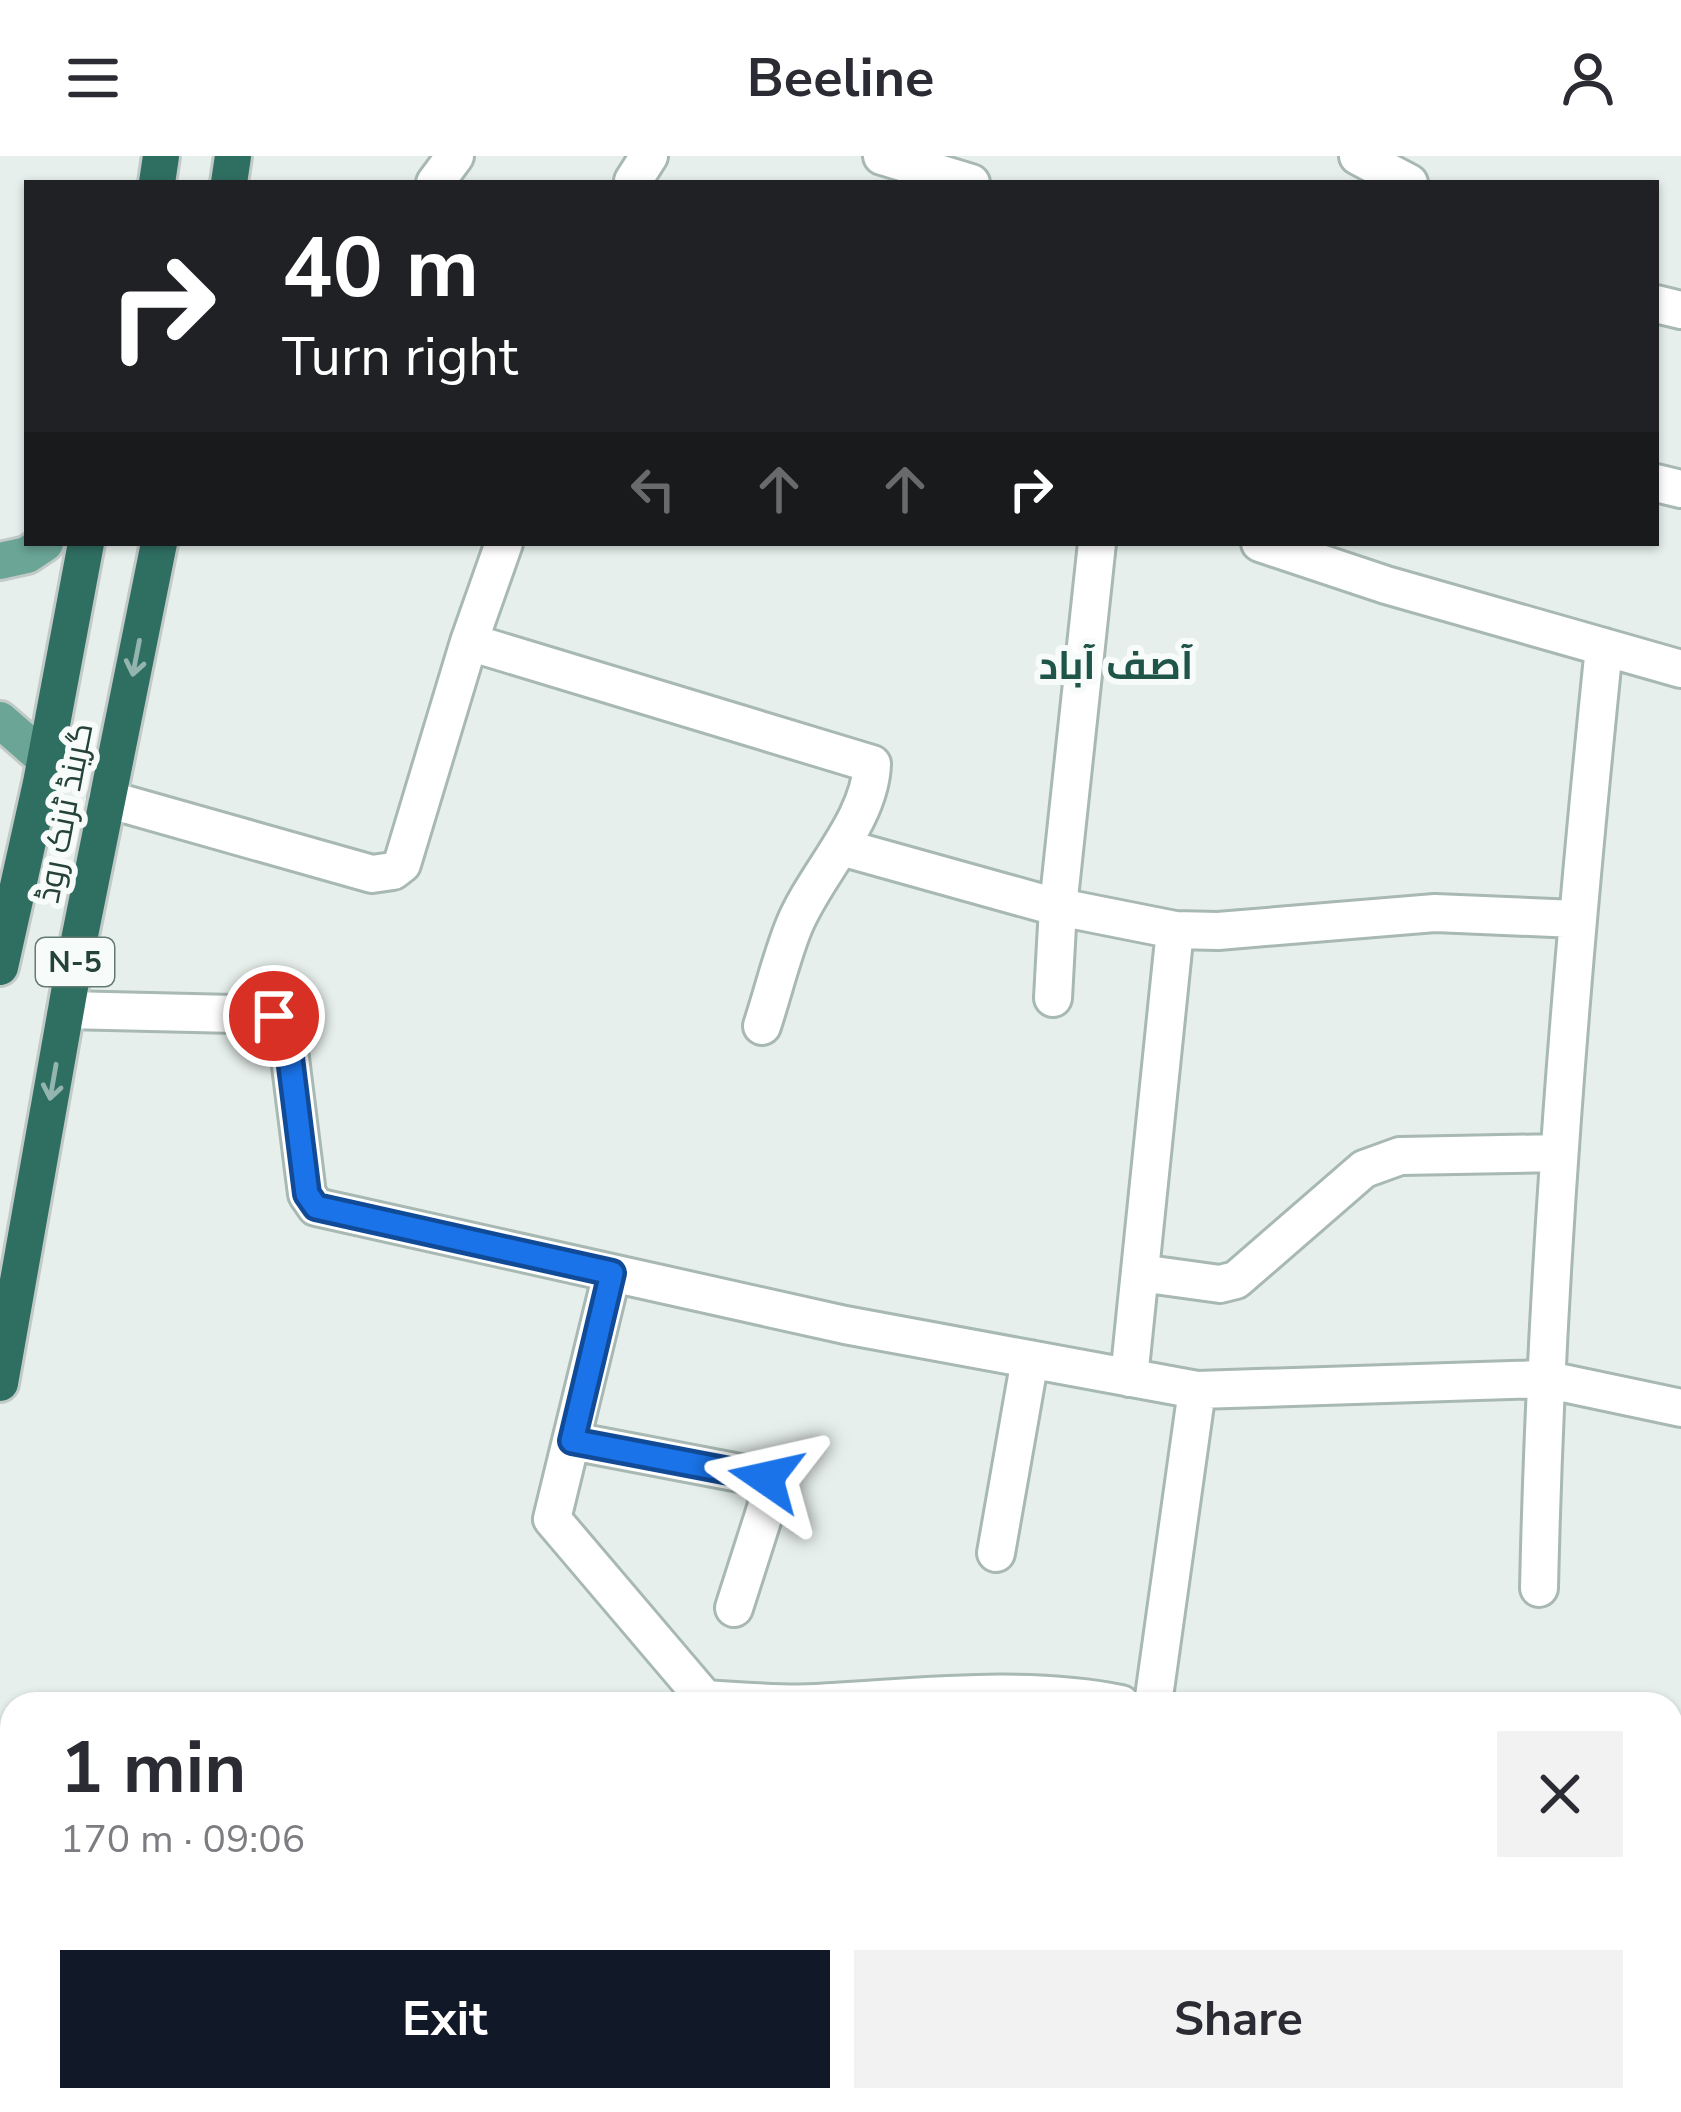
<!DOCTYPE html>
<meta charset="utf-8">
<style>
:root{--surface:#fff;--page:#f2f2f3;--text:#2b2b33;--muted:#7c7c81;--accent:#111827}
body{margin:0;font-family:"Nunito Sans",Cairo,sans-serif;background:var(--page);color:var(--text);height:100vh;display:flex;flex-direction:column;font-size:45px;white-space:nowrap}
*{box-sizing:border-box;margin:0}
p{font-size:39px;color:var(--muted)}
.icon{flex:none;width:66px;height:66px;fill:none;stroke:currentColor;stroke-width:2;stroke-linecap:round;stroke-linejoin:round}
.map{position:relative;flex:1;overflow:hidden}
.drawer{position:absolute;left:0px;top:1536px;width:1683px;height:420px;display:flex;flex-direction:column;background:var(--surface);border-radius:36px 36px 0 0;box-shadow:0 3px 9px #0004}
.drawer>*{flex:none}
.banner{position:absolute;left:24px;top:24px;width:1635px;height:366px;border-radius:0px;box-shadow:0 3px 9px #0004;background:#202124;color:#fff;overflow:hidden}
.pin{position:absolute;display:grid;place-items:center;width:102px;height:102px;color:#fff;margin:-51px;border:6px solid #fff;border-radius:50%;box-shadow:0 3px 12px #0007}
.me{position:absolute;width:132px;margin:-66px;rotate:281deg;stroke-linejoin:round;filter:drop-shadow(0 0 9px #0008)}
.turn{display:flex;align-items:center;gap:42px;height:252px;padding:0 60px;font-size:54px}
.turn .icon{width:156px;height:156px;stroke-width:2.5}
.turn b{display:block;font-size:84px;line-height:102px}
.lanes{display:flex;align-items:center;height:114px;padding:0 60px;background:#0003;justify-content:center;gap:60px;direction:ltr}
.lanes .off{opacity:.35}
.round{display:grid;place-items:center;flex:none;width:126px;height:126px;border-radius:0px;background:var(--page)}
.head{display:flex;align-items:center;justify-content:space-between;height:204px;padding:0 60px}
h1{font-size:72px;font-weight:700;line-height:90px}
.action{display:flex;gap:24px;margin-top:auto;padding:24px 60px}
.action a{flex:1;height:138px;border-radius:0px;background:var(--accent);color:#fff;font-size:48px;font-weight:700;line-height:138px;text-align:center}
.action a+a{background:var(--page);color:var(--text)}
header{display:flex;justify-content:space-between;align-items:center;height:156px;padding:0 60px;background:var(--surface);font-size:54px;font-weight:700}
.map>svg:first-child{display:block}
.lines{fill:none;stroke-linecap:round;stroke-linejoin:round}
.minor-casing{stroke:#a8b8b2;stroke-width:42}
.major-casing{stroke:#c2cac8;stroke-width:42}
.highway-casing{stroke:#c2cac8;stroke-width:42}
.minor{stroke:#fff;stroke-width:36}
.major{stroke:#6aa596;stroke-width:36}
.highway{stroke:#2f6f62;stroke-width:36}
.oneway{stroke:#93b5ae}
.route-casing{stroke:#114b97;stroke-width:30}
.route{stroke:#1a73e8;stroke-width:21}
.labels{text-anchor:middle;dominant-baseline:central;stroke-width:12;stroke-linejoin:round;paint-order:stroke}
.shield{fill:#f7fbf9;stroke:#637a73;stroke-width:3}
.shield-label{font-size:30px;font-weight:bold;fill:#24423a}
.street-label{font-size:33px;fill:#24423a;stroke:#f7fbf9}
.quarter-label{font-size:39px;font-weight:bold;fill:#1f5548;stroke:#f7fbf9}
</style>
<header><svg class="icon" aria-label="menu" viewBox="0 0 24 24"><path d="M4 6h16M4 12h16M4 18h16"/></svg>Beeline<svg class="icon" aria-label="person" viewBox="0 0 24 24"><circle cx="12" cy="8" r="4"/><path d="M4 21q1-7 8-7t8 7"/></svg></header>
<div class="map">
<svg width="1681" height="1956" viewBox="0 0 1681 1956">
<rect width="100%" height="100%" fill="#e6efeb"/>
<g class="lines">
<defs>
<path id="minor" d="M882 0 971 27
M1358 0 1409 27
M633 25 649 0
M435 27 455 0
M1656 148 1681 154
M1656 327 1681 333
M1260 387 1386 429 1681 513
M469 486 872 608C870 665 815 718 794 770 781 802 773 837 762 870
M107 643 372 718 393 715 402 708 469 486 504 387
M841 691 1049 749 1175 774 1218 775 1435 757 1576 763
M1053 842 1058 751 1097 387
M66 854 275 859 286 870 307 1038 316 1051 845 1169 1197 1234 1544 1223 1681 1252
M612 1117 552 1363 705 1543C741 1545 779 1549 816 1547 914 1542 1025 1528 1121 1548
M1140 1117 1220 1128 1236 1124 1364 1013 1400 1000 1559 997
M1129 1222 1175 774
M572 1285 766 1322 767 1349 734 1452
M996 1397 1030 1203
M1539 1432C1546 1117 1572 804 1604 491
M1153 1548 1197 1234
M403 1956 405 1944
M539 1956 542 1944
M820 1956 822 1944
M1081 1956 1083 1944
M1262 1956 1264 1944
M1480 1956 1486 1944"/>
<path id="major" d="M0 405 27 399 45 387
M0 564 46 604"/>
<path id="highway" d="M157 27 161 0
M229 27 233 0
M0 811 41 627 86 387
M0 1227 73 814 159 387"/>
</defs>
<!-- minor casing -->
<use href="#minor" class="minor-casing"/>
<!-- major casing -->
<use href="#major" class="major-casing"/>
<!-- highway casing -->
<use href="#highway" class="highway-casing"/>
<!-- minor -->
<use href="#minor" class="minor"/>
<!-- major -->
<use href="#major" class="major"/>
<!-- highway -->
<use href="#highway" class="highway"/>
</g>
<!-- one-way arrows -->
<defs><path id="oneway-shaft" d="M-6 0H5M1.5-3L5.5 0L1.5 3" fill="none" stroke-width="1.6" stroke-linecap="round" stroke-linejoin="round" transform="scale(3)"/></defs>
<g class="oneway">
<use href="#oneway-shaft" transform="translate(136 502) rotate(101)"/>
<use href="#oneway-shaft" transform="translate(53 926) rotate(100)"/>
</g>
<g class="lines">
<defs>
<path id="route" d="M274 860 286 870 307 1038 316 1051 612 1117 572 1285 766 1322"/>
</defs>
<!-- route casing -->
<use href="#route" class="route-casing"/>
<!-- route -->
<use href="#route" class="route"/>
</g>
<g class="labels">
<!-- shield labels -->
<rect class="shield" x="36" y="782" width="78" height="48" rx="9"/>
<g class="shield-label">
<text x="75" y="806">N-5</text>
</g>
<!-- street labels -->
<g class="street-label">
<text transform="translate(65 657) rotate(-79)">گرینڈ ٹرنک روڈ</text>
</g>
<!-- quarter labels -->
<g class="quarter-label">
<text x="1116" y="510">آصف آباد</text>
</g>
</g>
</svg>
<div class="pin" style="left:274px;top:860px;background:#d93025"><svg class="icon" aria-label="arrive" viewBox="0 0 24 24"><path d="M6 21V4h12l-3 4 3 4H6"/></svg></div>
<svg class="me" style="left:766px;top:1322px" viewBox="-20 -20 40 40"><path d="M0-17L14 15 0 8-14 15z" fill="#1a73e8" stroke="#fff" stroke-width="4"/></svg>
<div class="banner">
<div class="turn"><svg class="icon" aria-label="right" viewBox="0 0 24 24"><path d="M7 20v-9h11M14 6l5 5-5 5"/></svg><div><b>40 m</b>Turn right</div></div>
<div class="lanes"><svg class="icon off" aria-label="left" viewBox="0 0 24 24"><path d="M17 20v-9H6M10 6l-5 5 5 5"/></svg><svg class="icon off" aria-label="ahead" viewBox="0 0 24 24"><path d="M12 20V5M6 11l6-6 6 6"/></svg><svg class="icon off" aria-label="ahead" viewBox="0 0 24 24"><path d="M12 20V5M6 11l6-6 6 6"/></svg><svg class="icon" aria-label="right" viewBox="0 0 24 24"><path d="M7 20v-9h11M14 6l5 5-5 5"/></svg></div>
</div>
<section class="drawer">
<div class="head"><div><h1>1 min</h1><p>170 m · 09:06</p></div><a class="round"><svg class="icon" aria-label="close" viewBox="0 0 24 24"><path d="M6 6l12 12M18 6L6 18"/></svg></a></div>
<div class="action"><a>Exit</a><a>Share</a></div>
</section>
</div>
